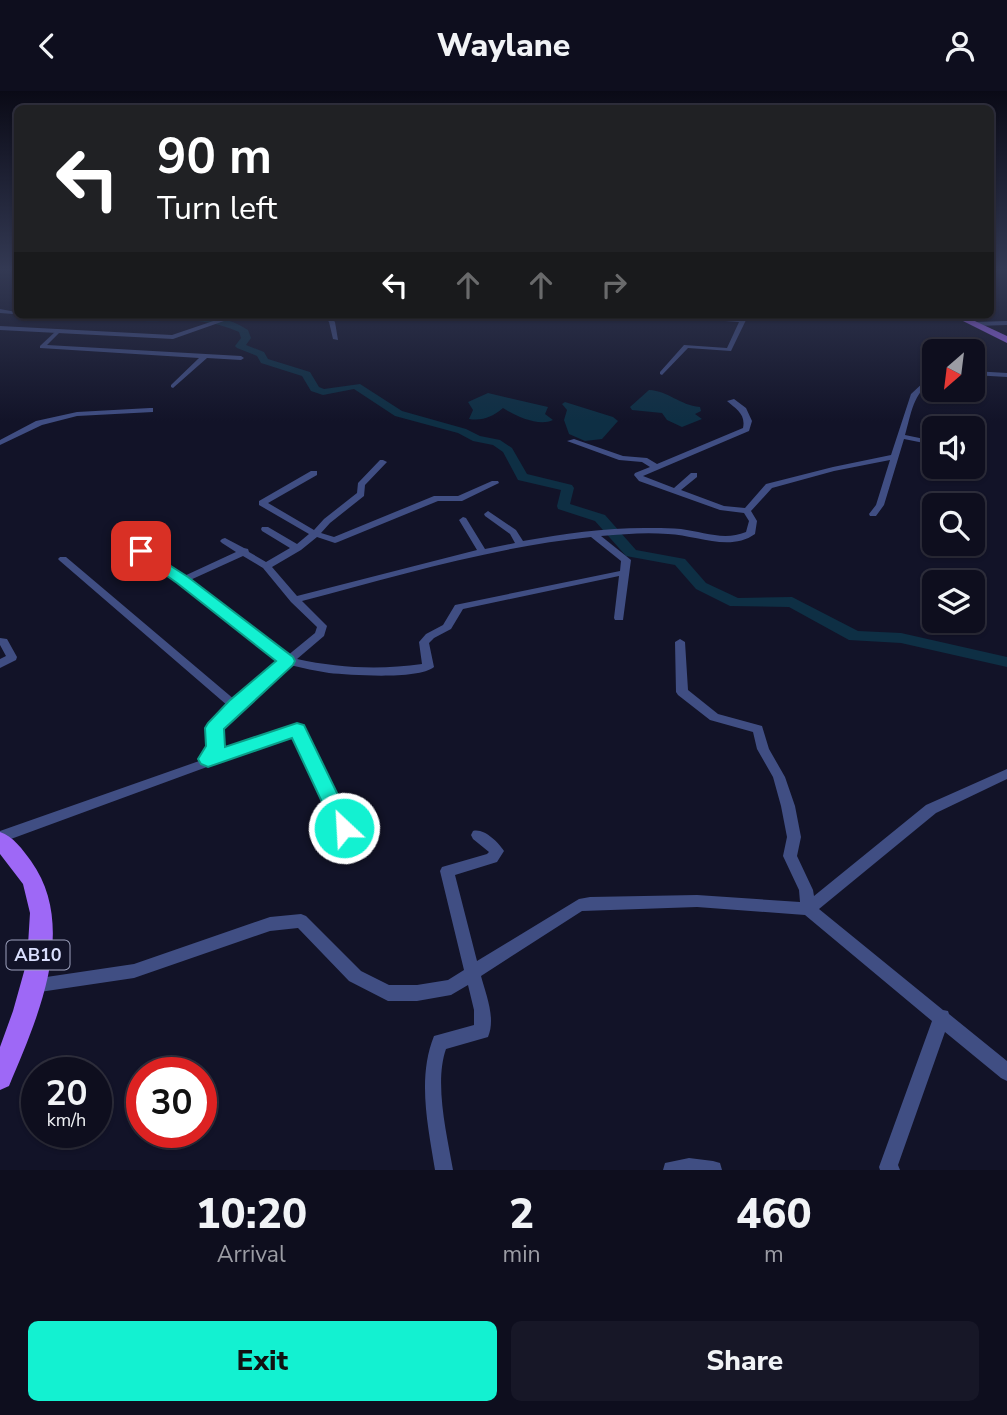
<!DOCTYPE html>
<style>
:root{--surface:#0e0e1e;--page:#171727;--text:#f1f3f6;--muted:#9b9ca4;--line:#2e2e3c;--accent:#13f1d1}
body{margin:0;font-family:"Nunito Sans",sans-serif;background:var(--page);color:var(--text);height:100vh;display:flex;flex-direction:column;font-size:26px;white-space:nowrap}
*{box-sizing:border-box;margin:0}
p{font-size:23px;color:var(--muted)}
.icon{flex:none;width:38px;height:38px;fill:none;stroke:currentColor;stroke-width:2;stroke-linecap:round;stroke-linejoin:round}
.map{position:relative;height:1079px;overflow:hidden}
.side{display:flex;flex-direction:column;background:var(--surface);flex:1}
.side>*{flex:none}
.top-card{position:absolute;left:14px;top:14px;width:980px;height:214px;border-radius:10px;box-shadow:0 2px 5px #0004,0 0 0 2px var(--line);background:#202124;color:#fff;overflow:hidden}
.needle{width:46px;rotate:208deg}
.controls{position:absolute;left:922px;top:248px;display:grid;gap:14px}
.controls a{display:grid;place-items:center;width:63px;height:63px;border-radius:10px;background:var(--surface);box-shadow:0 2px 5px #0004,0 0 0 2px var(--line);font-size:35px}
.speed{position:absolute;left:21px;top:966px;display:flex;gap:14px;font-size:35px;font-weight:700;text-align:center}
.speed>*{display:grid;place-content:center;width:91px;height:91px;border-radius:50%;background:var(--surface);box-shadow:0 2px 5px #0004,0 0 0 2px var(--line);line-height:1}
.speed small{font-size:18px;font-weight:400}
.speed .limit{border:10px solid #d22;background:#fff;color:#111}
.pin{position:absolute;display:grid;place-items:center;width:60px;height:60px;color:#fff;margin:-30px;border-radius:14px;box-shadow:0 4px 10px #0006}
.me{position:absolute;width:77px;margin:-38px;rotate:335deg;stroke-linejoin:round;filter:drop-shadow(0 0 5px #0008)}
.turn{display:flex;align-items:center;gap:24px;height:147px;padding:0 28px;font-size:32px}
.turn .icon{width:91px;height:91px;stroke-width:2.5}
.turn b{display:block;font-size:49px;line-height:60px}
.lanes{display:flex;align-items:center;height:66px;padding:0 28px;background:#0003;justify-content:center;gap:35px;direction:ltr}
.lanes .off{opacity:.35}
.eta{display:flex;justify-content:space-evenly;align-items:center;height:119px;text-align:center}
.eta b{font-size:42px;font-weight:800;line-height:49px}
.primary-button{display:flex;gap:14px;margin-top:auto;padding:14px 28px}
.primary-button a{flex:1;height:80px;border-radius:10px;background:var(--accent);color:#111;font-size:28px;font-weight:800;line-height:80px;text-align:center}
.primary-button a+a{background:var(--page);color:var(--text)}
header{display:flex;justify-content:space-between;align-items:center;height:91px;padding:0 28px;background:var(--surface);font-size:32px;font-weight:800}
.map>svg:first-child{display:block}
.water{fill:#0e2f44}
.lines{fill:none;stroke-linecap:round;stroke-linejoin:round}
.river{fill:#0e2f44;fill-rule:evenodd}
.minor{fill:#404e83;fill-rule:evenodd}
.tertiary{fill:#404e83;fill-rule:evenodd}
.primary{fill:#9e68f6;fill-rule:evenodd}
.route{fill:#13f1d1;stroke:#0c9d88;stroke-width:2}
.labels{text-anchor:middle;dominant-baseline:central;stroke-width:7;stroke-linejoin:round;paint-order:stroke}
.shield{fill:#121328;stroke:#9ea2bd;stroke-width:2}
.shield-label{font-size:18px;font-weight:bold;fill:#dadffd}
</style>
<header><svg class="icon" aria-label="back" viewBox="0 0 24 24"><path d="M15 5l-7 7 7 7"/></svg>Waylane<svg class="icon" aria-label="person" viewBox="0 0 24 24"><circle cx="12" cy="8" r="4"/><path d="M4 21q1-7 8-7t8 7"/></svg></header>
<div class="map">
<svg width="1007" height="1079" viewBox="0 0 1007 1079">
<rect width="100%" height="100%" fill="#121328"/>
<!-- water -->
<path class="water" d="M649 299C669 300 679 314 700 316L701 320 695 323 702 328 682 336 667 329 662 322 632 319 630 316Z
M488 302 548 316 545 323 553 329C539 336 515 325 503 317 492 326 483 330 469 328L473 319 468 311Z
M565 311 613 326 618 330 602 348 585 350 569 343 564 329 567 319 562 313Z"/>
<g class="lines">
<!-- river -->
<path class="river" d="M121 224C159 224 215 216 248 239L251 247 246 254 264 261 268 268 310 281 319 296 324 298 360 293 402 320 466 338 480 345 500 349 512 357 527 383 572 394 574 397 570 413 605 424 636 459 685 468 706 492 738 507 792 506 858 540 901 542 1007 566V576L901 552 849 549 789 516 730 515 696 498 675 474 626 465 595 430 558 418 557 415 561 399 518 389 503 361 493 354 473 350 458 342 395 325 354 298 323 304 311 300 302 285 261 272 257 265 237 257 235 255 241 247 239 241C221 233 205 230 186 229 167 229 137 234 121 224Z"/>
<!-- minor -->
<path class="minor" d="M0 218 16 221 13 223 0 222Z
M323 224H329L335 231 338 249 333 248 329 231Z
M666 224 743 227 746 229 731 260 688 257 662 284 660 283V281L684 254 727 257 739 231 669 226Z
M885 224H924L921 226H888Z
M1007 230V234L974 235 971 233 974 231Z
M57 239 60 241 47 254 241 265 244 267 241 269 207 267 173 297 171 296V294L199 267 40 257V255Z
M973 280 1007 282V286L973 284Z
M934 286V290C913 300 911 324 905 344L934 350V354L904 348 884 414 876 425H870L869 423 876 414 890 369 834 380 772 397 751 420 757 430 755 443C730 461 696 444 668 443 646 441 624 443 601 445L631 469 623 529H615L614 527 619 485 463 518 451 538 434 547 429 552 434 576C418 589 351 584 329 582 316 580 303 577 290 574L239 618 221 638V656L219 661 293 635H301L351 737 349 741 344 742 339 741 294 644 0 752V740L202 669 209 656V637L228 615 60 470 58 468 60 466H66L235 609 281 571 138 462 136 460 138 458H144L182 486 236 461 222 452 220 450 222 448 225 447 244 457 248 458 249 461 266 471 290 457 262 440 261 438 262 436H268L297 453 309 443 259 414V410L311 380H317V384L268 412 314 439 324 428 357 402 358 392 380 369H383L387 371 365 394 364 405 330 432 321 442 334 446 434 405H458L492 390H498L499 392 462 410H438L338 451 335 452 317 446 301 459 272 476 297 505 477 459 459 429 463 426 466 427 485 458 515 452 510 443 485 425 484 423 488 420 516 439 523 450C566 442 611 436 654 437 663 437 672 437 681 438 704 441 724 450 746 441L749 430 744 422 720 419 639 390 634 384 635 382 650 376 642 371 619 369 567 350 574 348 623 365 647 367 657 373 743 337C746 323 736 318 727 310L734 308 746 317 752 330 749 340 643 385 674 397 691 382H697V386L681 399 724 415 745 417 766 393 833 376 891 364 911 303 925 290ZM591 446 621 470 620 480 455 514 443 534 426 543 419 551 422 573C380 579 338 577 297 568L324 545 327 535 302 510C397 485 493 456 591 446ZM243 465 263 477 291 511 317 536 315 542 287 565 188 490Z
M150 317H153V321L77 325 42 334 0 354V349L36 330 77 321Z
M973 368 980 371 976 373H973Z
M0 547 7 548 17 566 16 569 0 577V568L6 565 0 554Z
M680 548 685 551 688 599 718 623 762 635 769 658 785 686 795 715 801 746 797 765 813 799 814 805 926 714 1007 678V688L936 722 819 818 943 919 948 920 949 923 1007 970V990L1001 987 945 941 898 1074 900 1079H880L879 1076 932 930 805 824 697 816 582 820 481 885C486 904 496 927 488 946L446 958C434 992 447 1044 453 1079H435C428 1035 417 987 434 945L474 934V919L468 894 451 904 417 910H388L349 890 298 837 270 840 134 887 33 902 27 900 25 895 27 890 33 888 134 873 270 826 301 823 306 825 361 880 389 894H417L448 889 464 879 440 780 442 776 487 763 489 761 473 748 471 744 473 740C484 737 498 751 504 760L497 771 455 784 477 870 579 808 590 806 697 804 800 811 799 799 783 765 787 746 781 715 773 686 757 658 753 641 710 629 678 604 676 601 675 551Z
M689 1067 713 1070 720 1072 722 1079H663L665 1072Z"/>
<!-- tertiary -->
<path class="tertiary" d="M231 224H241L173 248 0 239V235L172 244Z"/>
<!-- primary -->
<path class="primary" d="M951 224H962L1007 245V252Z
M0 741C13 745 23 759 31 770 79 837 37 928 9 995L0 999V956L13 920 27 870 30 822 23 793 0 763Z"/>
</g>
<!-- sky -->
<linearGradient id="sky" x2="0" y2="1"><stop stop-color="#0a0a16"/><stop offset="0.54" stop-color="#333953"/><stop offset="1" stop-color="#333953" stop-opacity="0"/></linearGradient>
<rect width="1007" height="330" fill="url(#sky)"/>
<!-- route -->
<path class="route" d="M141 456 188 486 293 566 295 570 293 574 224 638 225 656 297 632 304 634 354 737 351 743 344 745 337 743 292 647 208 676 201 673 198 668 206 655 205 637 208 632 229 610 276 570 177 492 136 463 134 460Z"/>
<g class="labels">
<!-- shield labels -->
<rect class="shield" x="6.5" y="849.5" width="63" height="29" rx="5"/>
<g class="shield-label">
<text x="38" y="864">AB10</text>
</g>
</g>
</svg>
<div class="controls">
<a><svg class="needle" viewBox="-14 -14 28 28"><path d="M0-13l5 13h-10z" fill="#e53935"/><path d="M0 13l5-13h-10z" fill="#9b9ca4"/></svg></a>
<a><svg class="icon" aria-label="sound" viewBox="0 0 24 24"><path d="M4 9h4l5-4v14l-5-4H4zM17 9q2 3 0 6"/></svg></a>
<a><svg class="icon" aria-label="search" viewBox="0 0 24 24"><circle cx="10" cy="10" r="6"/><path d="M15 15l6 6"/></svg></a>
<a><svg class="icon" aria-label="layers" viewBox="0 0 24 24"><path d="M12 4l9 5-9 5-9-5zM3 14l9 5 9-5"/></svg></a>
</div>
<div class="speed"><div>20<small>km/h</small></div><div class="limit">30</div></div>
<div class="pin" style="left:141px;top:460px;background:#d93025"><svg class="icon" aria-label="arrive" viewBox="0 0 24 24"><path d="M6 21V4h12l-3 4 3 4H6"/></svg></div>
<svg class="me" style="left:344px;top:737px" viewBox="-20 -20 40 40"><circle r="17" fill="#13f1d1" stroke="#fff" stroke-width="3"/><path d="M0-11L8 9 0 5-8 9z" fill="#fff"/></svg>
<div class="top-card">
<div class="turn"><svg class="icon" aria-label="left" viewBox="0 0 24 24"><path d="M17 20v-9H6M10 6l-5 5 5 5"/></svg><div><b>90 m</b>Turn left</div></div>
<div class="lanes"><svg class="icon" aria-label="left" viewBox="0 0 24 24"><path d="M17 20v-9H6M10 6l-5 5 5 5"/></svg><svg class="icon off" aria-label="ahead" viewBox="0 0 24 24"><path d="M12 20V5M6 11l6-6 6 6"/></svg><svg class="icon off" aria-label="ahead" viewBox="0 0 24 24"><path d="M12 20V5M6 11l6-6 6 6"/></svg><svg class="icon off" aria-label="right" viewBox="0 0 24 24"><path d="M7 20v-9h11M14 6l5 5-5 5"/></svg></div>
</div>
</div>
<section class="side">
<div class="eta">
<div><b>10:20</b><p>Arrival</p></div>
<div><b>2</b><p>min</p></div>
<div><b>460</b><p>m</p></div>
</div>
<div class="primary-button"><a>Exit</a><a>Share</a></div>
</section>
